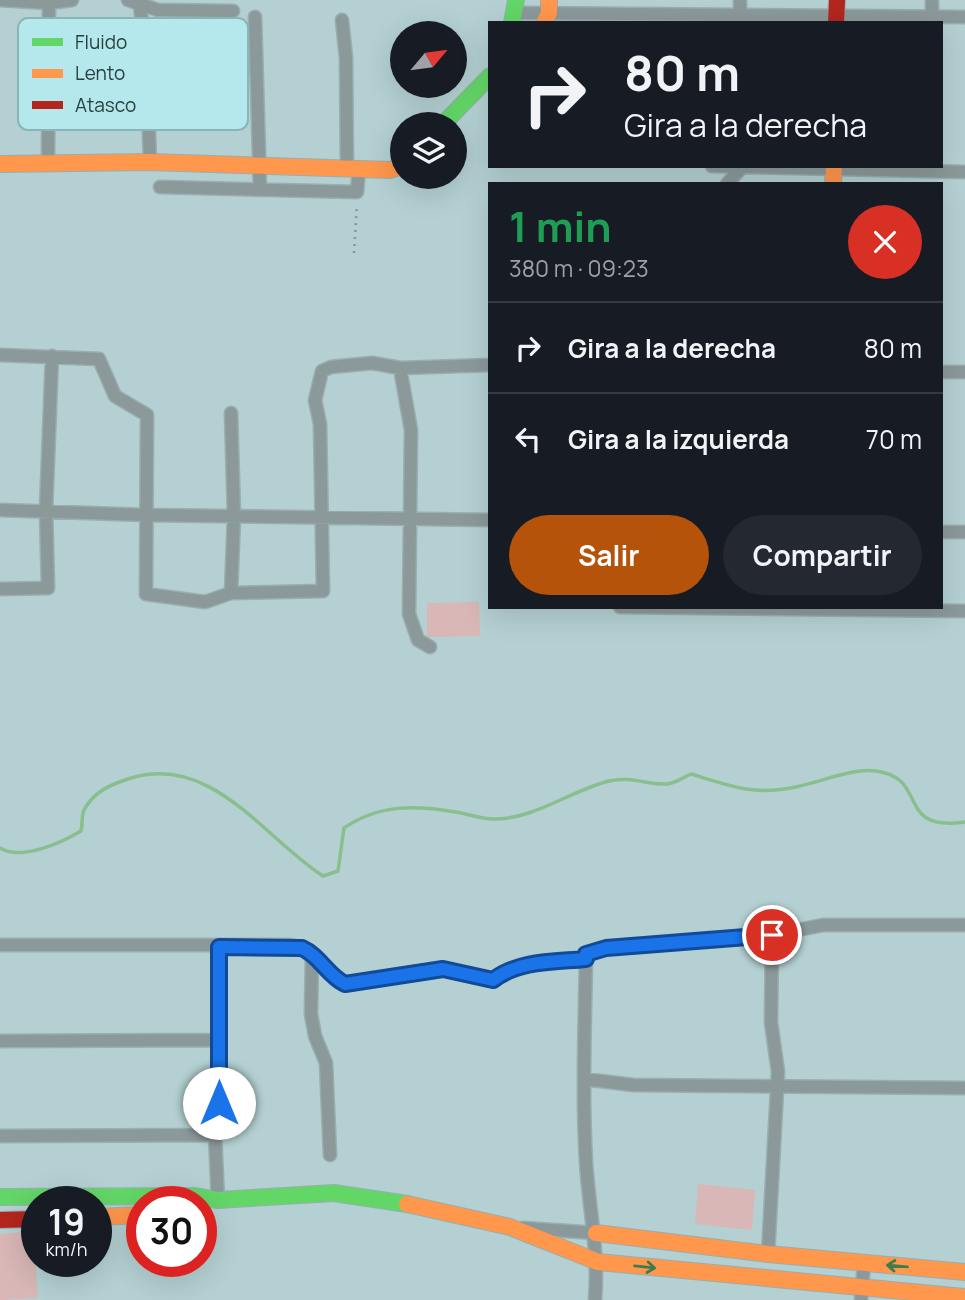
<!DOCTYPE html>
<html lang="es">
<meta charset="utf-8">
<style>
:root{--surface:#171b24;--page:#242831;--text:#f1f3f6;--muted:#9ea1a6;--line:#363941;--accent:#b45309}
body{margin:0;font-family:Manrope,sans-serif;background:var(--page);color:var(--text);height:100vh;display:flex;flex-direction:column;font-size:26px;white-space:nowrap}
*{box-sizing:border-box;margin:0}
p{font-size:23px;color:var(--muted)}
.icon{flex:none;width:38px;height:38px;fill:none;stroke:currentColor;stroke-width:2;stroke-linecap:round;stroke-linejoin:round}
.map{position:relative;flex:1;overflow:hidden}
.details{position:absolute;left:488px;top:182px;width:455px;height:427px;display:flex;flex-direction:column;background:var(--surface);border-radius:0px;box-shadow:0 7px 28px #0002}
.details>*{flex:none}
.hud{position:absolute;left:488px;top:21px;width:455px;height:147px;border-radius:0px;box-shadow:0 7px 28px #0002;background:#171b24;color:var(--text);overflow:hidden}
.needle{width:46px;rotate:61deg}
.fabs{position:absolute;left:390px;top:21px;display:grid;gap:14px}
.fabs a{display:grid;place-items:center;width:77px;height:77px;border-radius:50%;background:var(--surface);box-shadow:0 7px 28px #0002;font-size:35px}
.speed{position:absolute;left:21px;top:1186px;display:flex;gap:14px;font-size:35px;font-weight:700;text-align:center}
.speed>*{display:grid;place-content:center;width:91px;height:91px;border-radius:50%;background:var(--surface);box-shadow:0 7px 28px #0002;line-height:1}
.speed small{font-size:18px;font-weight:400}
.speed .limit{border:10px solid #d22;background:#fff;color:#111}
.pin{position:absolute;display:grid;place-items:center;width:60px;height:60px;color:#fff;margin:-30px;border:4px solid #fff;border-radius:50%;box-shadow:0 2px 7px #0007}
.me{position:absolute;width:77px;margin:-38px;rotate:0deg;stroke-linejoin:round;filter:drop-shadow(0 0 5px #0008)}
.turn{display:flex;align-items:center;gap:24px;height:147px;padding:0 21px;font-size:32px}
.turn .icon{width:91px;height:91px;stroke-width:2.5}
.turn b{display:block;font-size:49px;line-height:60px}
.round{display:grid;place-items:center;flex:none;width:74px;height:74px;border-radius:37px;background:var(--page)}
.overview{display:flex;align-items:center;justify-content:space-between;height:119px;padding:0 21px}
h1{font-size:42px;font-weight:700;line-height:52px;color:#1e9e55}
.button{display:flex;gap:14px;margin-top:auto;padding:14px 21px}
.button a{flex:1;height:80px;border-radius:42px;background:var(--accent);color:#fff;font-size:28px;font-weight:700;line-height:80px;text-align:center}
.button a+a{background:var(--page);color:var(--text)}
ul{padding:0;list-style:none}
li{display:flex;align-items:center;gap:21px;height:91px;padding:0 21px;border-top:2px solid var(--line)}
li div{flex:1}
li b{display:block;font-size:26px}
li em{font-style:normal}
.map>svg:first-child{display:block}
.green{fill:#d8b7b6}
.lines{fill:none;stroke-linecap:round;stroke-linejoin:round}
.stream{stroke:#89be8e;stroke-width:3.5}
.street-casing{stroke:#98aeb0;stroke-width:15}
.fast-casing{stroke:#98aeb0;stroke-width:18}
.slow-casing{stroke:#98aeb0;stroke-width:18}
.jam-casing{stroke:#98aeb0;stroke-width:18}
.path{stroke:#879697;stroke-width:2.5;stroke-dasharray:2 5;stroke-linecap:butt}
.street{stroke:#8b999a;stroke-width:12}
.fast{stroke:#63d668;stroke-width:16}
.slow{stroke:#ff974d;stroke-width:16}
.jam{stroke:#b3261e;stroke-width:16}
.oneway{stroke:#407b50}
.route-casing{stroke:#114b97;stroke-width:18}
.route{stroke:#1a73e8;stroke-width:12}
.key{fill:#b4e8ec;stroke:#8ab5b8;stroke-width:2}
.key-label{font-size:19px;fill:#293e40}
</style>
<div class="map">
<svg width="965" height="1300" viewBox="0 0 965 1300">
<rect width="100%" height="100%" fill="#b4d0d2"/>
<!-- green -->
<path class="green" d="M479 602 480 636 427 637V603Z
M698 1184 755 1190 752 1230 695 1224Z
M33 1231 38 1298 0 1300V1234Z"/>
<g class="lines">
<!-- stream -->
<path class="stream" d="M0 848C21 861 61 843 81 831 83 824 81 816 84 810 94 791 112 784 131 778 212 754 263 837 323 876L338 871 344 828C379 804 416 805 456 812 468 814 481 819 493 819 533 820 572 790 609 781 633 776 646 785 666 784 674 784 684 777 691 774 731 786 753 796 796 787 821 782 851 768 876 771 930 778 894 832 965 822"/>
<defs>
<path id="street" d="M0 0 49 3 72 0
M128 0 158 10 233 11
M139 0 146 50 150 162
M740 0V23
M516 13 965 17
M932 16V0
M255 17 260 189
M342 20 346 58 347 169
M48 162 49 3
M712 166 965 172
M727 184 742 167
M160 187 357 192 359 169
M0 355 99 359 115 396 147 415 146 594 205 602 231 593 323 591 320 424 315 400 322 371 331 367 372 363 400 368 490 365
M400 368 411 430 409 614 418 640 430 647
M942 372H965
M231 413 234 516 231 593
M0 510 146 515 490 520
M942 532H965
M0 589 48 588 46 510 52 356
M620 607 965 611
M0 945H290C319 951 322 972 345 984L443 969 493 980C519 960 555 962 586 959
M312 952 311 1014 315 1036 326 1063 330 1155
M0 1041 219 1040
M584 1079 633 1085 965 1088
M0 1136 215 1135
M218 1200 215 1135 220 1088 219 947
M523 1228 596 1233
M768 1254 778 1072 771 1022 772 935
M595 1300C599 1251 589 1210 586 1162 582 1093 585 1023 586 954L606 948 772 935 823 925H965
M861 1300 864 1263"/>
<path id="fast" d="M512 23 516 0
M443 124 490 76
M0 1197 193 1196 218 1200 334 1193 407 1204"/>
<path id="slow" d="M544 23 549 13V0
M0 164 150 162 390 170 402 166
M833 184 834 166
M407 1204 510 1227 598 1262 965 1297
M96 1217 142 1215
M596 1233 768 1254 965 1272"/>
<path id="jam" d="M836 23 837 0
M0 1220 37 1219"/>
</defs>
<!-- street casing -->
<use href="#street" class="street-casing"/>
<!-- fast casing -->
<use href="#fast" class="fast-casing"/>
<!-- slow casing -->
<use href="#slow" class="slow-casing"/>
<!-- jam casing -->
<use href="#jam" class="jam-casing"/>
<!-- path -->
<path class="path" d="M354 253 357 204"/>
<!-- street -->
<use href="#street" class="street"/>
<!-- fast -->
<use href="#fast" class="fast"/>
<!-- slow -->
<use href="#slow" class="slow"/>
<!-- jam -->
<use href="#jam" class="jam"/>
</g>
<!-- one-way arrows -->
<defs><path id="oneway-shaft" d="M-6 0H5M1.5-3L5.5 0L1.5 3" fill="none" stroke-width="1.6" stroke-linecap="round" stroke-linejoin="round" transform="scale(1.75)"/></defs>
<g class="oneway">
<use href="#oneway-shaft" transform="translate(897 1266) rotate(-175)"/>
<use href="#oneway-shaft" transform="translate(645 1267) rotate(6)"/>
</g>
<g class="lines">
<defs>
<path id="route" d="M219 1103V947L302 948C320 956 327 975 345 984L443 969 493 980C519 960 555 962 586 959V954L606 948 772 935"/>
</defs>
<!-- route casing -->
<use href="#route" class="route-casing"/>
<!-- route -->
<use href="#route" class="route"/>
</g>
<!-- legend -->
<rect x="18" y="18" width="230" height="112" rx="10" class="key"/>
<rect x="32" y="38" width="31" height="8" fill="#63d668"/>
<rect x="32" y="69" width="31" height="9" fill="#ff974d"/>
<rect x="32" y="101" width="31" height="8" fill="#b3261e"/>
<g class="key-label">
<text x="75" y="49">Fluido</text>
<text x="75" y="80">Lento</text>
<text x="75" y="112">Atasco</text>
</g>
</svg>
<div class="fabs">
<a><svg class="needle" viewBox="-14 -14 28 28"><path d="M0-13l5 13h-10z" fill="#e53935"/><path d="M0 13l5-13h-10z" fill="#9ea1a6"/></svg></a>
<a><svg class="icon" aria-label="layers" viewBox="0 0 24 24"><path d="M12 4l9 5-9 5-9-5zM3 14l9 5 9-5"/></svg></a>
</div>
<div class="speed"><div>19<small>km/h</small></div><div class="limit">30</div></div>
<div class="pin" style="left:772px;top:935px;background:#d93025"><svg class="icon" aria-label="arrive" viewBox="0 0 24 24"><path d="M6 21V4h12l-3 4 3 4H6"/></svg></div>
<svg class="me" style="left:219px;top:1103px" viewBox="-20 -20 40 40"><circle r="19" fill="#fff"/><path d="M0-13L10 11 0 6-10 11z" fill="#1a73e8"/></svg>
<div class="hud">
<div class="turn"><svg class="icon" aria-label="right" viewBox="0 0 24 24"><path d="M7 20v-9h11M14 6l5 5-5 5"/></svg><div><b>80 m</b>Gira a la derecha</div></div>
</div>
<section class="details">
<div class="overview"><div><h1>1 min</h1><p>380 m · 09:23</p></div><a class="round" style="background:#d93025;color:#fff"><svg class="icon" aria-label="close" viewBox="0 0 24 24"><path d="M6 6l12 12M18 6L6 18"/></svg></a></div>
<ul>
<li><svg class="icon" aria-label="right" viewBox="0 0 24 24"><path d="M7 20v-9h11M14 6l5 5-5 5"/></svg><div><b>Gira a la derecha</b></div><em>80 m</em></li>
<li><svg class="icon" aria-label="left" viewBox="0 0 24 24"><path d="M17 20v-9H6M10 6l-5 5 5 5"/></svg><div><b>Gira a la izquierda</b></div><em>70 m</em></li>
</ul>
<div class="button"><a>Salir</a><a>Compartir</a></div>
</section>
</div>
